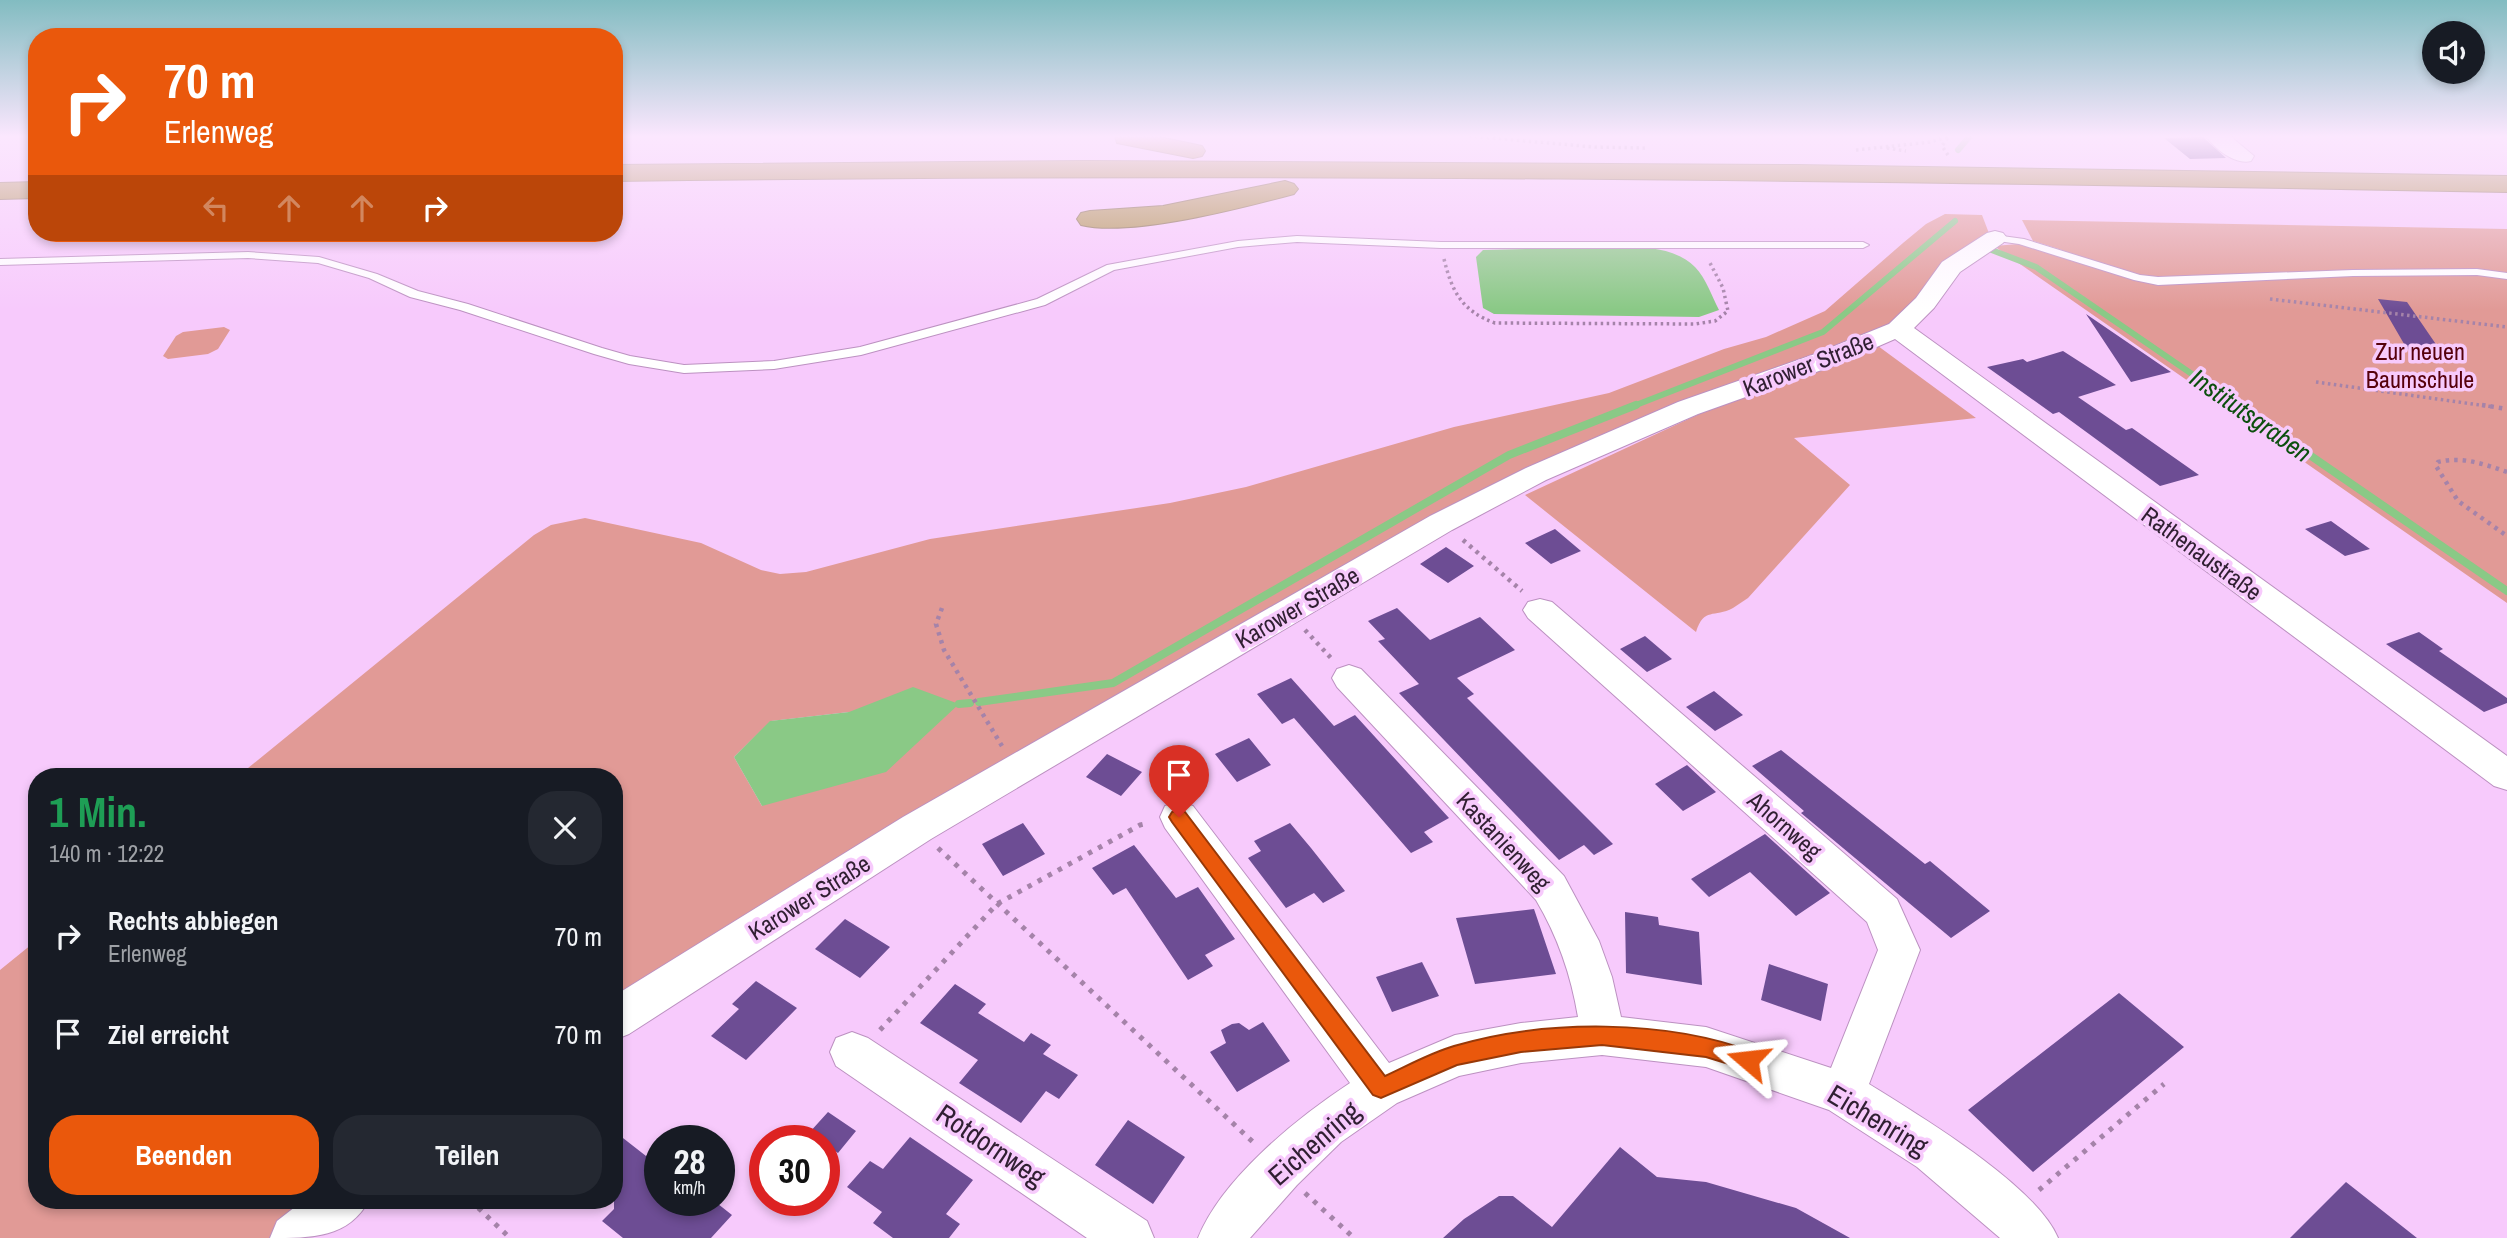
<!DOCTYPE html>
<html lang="de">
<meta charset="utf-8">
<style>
:root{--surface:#171b24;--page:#242831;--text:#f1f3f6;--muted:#9ea1a6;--accent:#ea580c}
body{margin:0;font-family:"Archivo Narrow",sans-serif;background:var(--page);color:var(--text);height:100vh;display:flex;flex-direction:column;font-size:26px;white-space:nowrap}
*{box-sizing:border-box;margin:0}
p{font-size:23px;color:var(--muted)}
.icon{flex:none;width:38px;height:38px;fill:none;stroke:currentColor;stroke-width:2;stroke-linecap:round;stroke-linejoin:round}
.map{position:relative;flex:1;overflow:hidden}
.drawer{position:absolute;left:28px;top:768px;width:595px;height:441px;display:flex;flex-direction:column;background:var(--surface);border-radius:28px;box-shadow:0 4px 10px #0003}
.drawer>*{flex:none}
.banner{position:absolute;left:28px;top:28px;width:595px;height:214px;border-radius:28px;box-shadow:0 4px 10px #0003;background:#ea580c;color:#fff;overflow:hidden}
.buttons{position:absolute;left:2422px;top:21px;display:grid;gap:14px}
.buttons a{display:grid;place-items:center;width:63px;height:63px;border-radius:50%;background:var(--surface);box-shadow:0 4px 10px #0003;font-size:35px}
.speed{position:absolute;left:644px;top:1125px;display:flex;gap:14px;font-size:35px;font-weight:700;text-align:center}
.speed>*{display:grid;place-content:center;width:91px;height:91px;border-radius:50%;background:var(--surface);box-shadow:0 4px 10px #0003;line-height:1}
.speed small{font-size:18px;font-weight:400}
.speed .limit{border:10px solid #d22;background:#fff;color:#111}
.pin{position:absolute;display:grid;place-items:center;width:60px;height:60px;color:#fff;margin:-72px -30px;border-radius:50% 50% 50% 0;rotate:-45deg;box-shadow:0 0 7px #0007}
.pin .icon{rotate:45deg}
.me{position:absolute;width:77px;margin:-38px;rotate:287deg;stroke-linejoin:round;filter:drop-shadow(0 0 5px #0008)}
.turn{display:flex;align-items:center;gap:24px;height:147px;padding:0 21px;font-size:32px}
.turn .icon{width:91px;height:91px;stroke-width:2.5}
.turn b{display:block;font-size:49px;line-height:60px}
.lanes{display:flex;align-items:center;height:66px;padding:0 21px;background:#0003;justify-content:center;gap:35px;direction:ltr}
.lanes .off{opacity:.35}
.round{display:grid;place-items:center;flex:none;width:74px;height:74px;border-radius:28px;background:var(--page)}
.summary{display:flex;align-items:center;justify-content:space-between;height:119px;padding:0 21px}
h1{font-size:42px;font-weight:700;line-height:52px;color:#1e9e55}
.button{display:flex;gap:14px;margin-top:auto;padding:14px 21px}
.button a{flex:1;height:80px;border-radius:28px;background:var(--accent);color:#fff;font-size:28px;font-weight:700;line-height:80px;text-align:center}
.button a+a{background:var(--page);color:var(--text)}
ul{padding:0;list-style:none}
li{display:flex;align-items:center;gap:21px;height:98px;padding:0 21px}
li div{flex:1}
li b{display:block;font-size:26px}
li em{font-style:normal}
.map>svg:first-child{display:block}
.green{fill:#e19a96;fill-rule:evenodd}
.water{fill:#8ac986}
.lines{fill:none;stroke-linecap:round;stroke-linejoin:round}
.stream-far1{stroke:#8ac986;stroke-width:6}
.stream{stroke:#8ac986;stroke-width:8}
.building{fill:#6d4d94}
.lane-casing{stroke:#bc91c1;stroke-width:2}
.street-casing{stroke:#bc91c1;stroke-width:2}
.highway-casing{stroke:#836844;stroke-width:2}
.path-far2{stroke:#a583a9;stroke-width:3.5;stroke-dasharray:2.5 3.5;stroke-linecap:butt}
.path-far1{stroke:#a583a9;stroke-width:4.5;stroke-dasharray:3.5 5;stroke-linecap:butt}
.path{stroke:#a583a9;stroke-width:5;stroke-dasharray:4.5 7;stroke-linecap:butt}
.lane{fill:#fff;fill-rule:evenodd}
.street{fill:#fff;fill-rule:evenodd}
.highway{fill:#af8f4e;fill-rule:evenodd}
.route{fill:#ea580c;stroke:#983908;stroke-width:2}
.labels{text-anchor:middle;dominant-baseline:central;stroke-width:7;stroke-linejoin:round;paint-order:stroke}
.park-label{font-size:24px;fill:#56000b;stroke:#f7cafc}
.street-label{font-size:24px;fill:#301f32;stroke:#f7cafc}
.water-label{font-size:26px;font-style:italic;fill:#0c4f0e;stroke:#f7cafc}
.near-street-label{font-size:28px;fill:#301f32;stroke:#f7cafc}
</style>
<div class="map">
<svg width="2507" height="1238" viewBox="0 0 2507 1238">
<rect width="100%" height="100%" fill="#f7cafc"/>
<!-- green -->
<path class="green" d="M1945 214 1982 215 1990 236 1905 316 1885 328 1527 468 614 1006V777H237L534 535 551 525 585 518 701 543 761 570 780 574 806 572 930 539 1170 503 1246 487 1454 427 1609 393 1724 349 1766 337 1825 311 1903 243 1926 224ZM849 712 762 806 734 757 771 721Z
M2022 220 2507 229V603L1994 246 2018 244 2062 250 2033 241Z
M224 327 230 330 218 349 208 354 168 359 163 356 176 336 183 332Z
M1878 346 1976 418 1794 438 1850 485 1748 598C1743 601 1738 605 1733 608 1714 618 1704 607 1696 632L1525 495 1710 409Z
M37 940V1200L321 1201 270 1238H0V970Z"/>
<!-- water -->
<path class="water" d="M1563 248C1601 248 1667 238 1695 267 1706 278 1712 297 1719 310L1699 317 1494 314 1483 308 1476 257 1483 250Z
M913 687 959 704 886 772 762 806 734 757 770 721 849 712Z"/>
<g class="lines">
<!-- stream-far1 -->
<path class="stream-far1" d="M1958 150 1970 136
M1989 249 2036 267 2240 407
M1631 407 1823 332 1955 221"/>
<!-- stream -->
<path class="stream" d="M2237 405 2507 591
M979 702 1113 683 1509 455 1636 405
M959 704 970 703"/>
</g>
<!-- building -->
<path class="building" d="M2203 137 2226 158 2190 159 2164 138Z
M2378 299 2407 302 2444 356 2407 349Z
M2086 314 2171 372 2131 382Z
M2063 351 2116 385 2078 397 2126 430 2132 428 2199 475 2160 486 2059 412 2053 414 1987 367 2023 359 2027 362Z
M2331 521 2370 549 2345 556 2305 529Z
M1555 529 1581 551 1551 564 1525 543Z
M1446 547 1474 566 1448 583 1420 564Z
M1397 608 1430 640 1480 617 1515 650 1457 678 1474 694 1467 698 1613 844 1594 855 1584 845 1559 860 1399 693 1419 684 1378 641 1385 639 1368 621Z
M2419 632 2443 649 2439 651 2507 698V703L2484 712 2386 644Z
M1645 636 1672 659 1647 672 1620 649Z
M1291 678 1334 726 1355 715 1449 818 1424 832 1433 842 1411 853 1294 718 1282 724 1257 694Z
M1714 691 1743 715 1715 731 1686 707Z
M1249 738 1271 765 1237 782 1215 754Z
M1781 750 1925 864 1930 861 1990 911 1951 938 1801 813 1804 811 1752 766Z
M1107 754 1142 772 1121 796 1086 777Z
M1687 765 1716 792 1683 811 1655 784Z
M1023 823 1045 854 1003 876 982 844Z
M1290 823 1311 848 1345 891 1323 903 1314 893 1286 908 1248 858 1261 851 1254 841Z
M1765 834 1830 893 1796 916 1750 872 1709 897 1691 879Z
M1134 845 1176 898 1198 887 1235 939 1205 955 1213 966 1188 980 1126 888 1113 895 1092 868Z
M1534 909 1556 974 1475 984 1456 918Z
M1625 912 1658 917 1659 925 1699 932 1702 985 1626 973Z
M845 919 890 947 860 978 815 949Z
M1422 962 1439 996 1392 1012 1376 977Z
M1769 964 1828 984 1821 1021 1761 1000Z
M756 981 797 1008 746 1060 711 1036 739 1009 732 1004Z
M955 984 986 1004 978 1013 1024 1042 1031 1033 1051 1045 1043 1054 1078 1075 1059 1099 1046 1091 1021 1123 959 1083 978 1060 920 1023Z
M2119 993 2184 1047 2033 1172 1968 1110Z
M1263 1022 1290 1061 1237 1092 1210 1052 1226 1043 1221 1030 1232 1024 1239 1023 1249 1030Z
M828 1112 856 1131 838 1153 809 1133Z
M1128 1120 1185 1157 1153 1204 1095 1165Z
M614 1131 646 1156 660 1142V1200H713L732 1215 711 1238H623L602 1221 614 1209Z
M910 1137 973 1180 946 1214 960 1224 949 1238H893L873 1223 882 1212 847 1187 870 1161 883 1169Z
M1620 1147 1657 1177 1706 1182 1796 1208 1850 1238H1443L1464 1219 1499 1196H1513L1552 1227Z
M2346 1182 2417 1238H2290Z"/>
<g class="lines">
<defs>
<path id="lane" d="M1995 235 2024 239 2140 275 2158 277 2353 270 2477 269 2507 273V279L2477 275 2353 276 2158 285 2134 280 2019 244 1991 240V236Z
M1297 236 1441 242H1863L1869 245 1863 248H1441L1297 242 1238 247 1114 270 1045 305 861 355 774 369 684 373 629 364 594 354 460 310 410 297 369 278 318 263 248 258 0 265V259L248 252 319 257 377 274 418 291 468 304 602 348 630 356 684 365 774 361 860 347 1037 299 1107 265 1238 241Z"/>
<path id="street" d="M2206 136H2230L2254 156 2251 161C2235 165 2215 149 2206 136Z
M1995 231 2003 233 2007 238 2003 243 1960 272 1934 308 1914 328 2507 756V790L2494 786 1895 339 1833 366 1698 414 1546 480 1452 530 931 839 629 1034 614 1040V996L903 817 1430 516 1526 468 1678 402 1815 354 1889 324 1916 298 1942 262 1987 233Z
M1540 599 1552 602 1897 899 1920 950 1869 1084C1920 1116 2036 1185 2058 1238H2000L1917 1167 1829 1110 1706 1067 1602 1055 1521 1063 1459 1076 1397 1103 1341 1142 1297 1185 1250 1238H1198C1222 1178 1297 1118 1350 1083L1165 828 1160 817 1165 806 1179 802 1193 806 1389 1063 1455 1035 1521 1023 1578 1017C1571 975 1558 937 1536 900L1337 687 1332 678 1337 669 1349 665 1361 669 1564 876 1599 941 1612 977 1621 1017 1706 1027 1831 1068 1878 950 1867 922 1528 618 1523 610 1528 602Z
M852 1032 868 1038 1147 1221 1154 1238H1087L836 1066 830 1052 836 1038Z
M304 1200H369C349 1238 312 1238 270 1238L277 1221Z"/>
<path id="highway" d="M1115 136H1155L1202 146 1205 151 1202 156 1193 158 1117 143Z
M1087 161 1797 165 2507 176V192C1876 180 1245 172 614 181V165Z
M1285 181 1294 184 1298 189 1294 194C1242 208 1131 237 1081 225L1077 219 1081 213 1090 211 1163 206Z
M37 182V198L0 199V183Z"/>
</defs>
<!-- lane casing -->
<use href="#lane" class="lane-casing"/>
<!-- street casing -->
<use href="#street" class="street-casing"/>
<!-- highway casing -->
<use href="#highway" class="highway-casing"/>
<!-- path-far2 -->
<path class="path-far2" d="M1469 136 1595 147 1648 148
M1887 148 1906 151
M1856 150 1930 142 1948 137
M1948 155 1942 146 1949 136
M1444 259C1452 292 1462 311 1495 323L1695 324 1715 321 1728 311 1723 288 1709 261
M2270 299 2507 327
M2316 382 2494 407"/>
<!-- path-far1 -->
<path class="path-far1" d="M2482 405 2507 409
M2507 472C2484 464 2462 456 2438 462L2436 466 2458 501 2507 536
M1463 540 1522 591
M942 608 936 624 944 650 1002 746
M1305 630 1332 659"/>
<!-- path -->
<path class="path" d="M938 848 1254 1143
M880 1030 997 904 1140 825 1149 823
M2039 1190 2164 1084
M1305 1193 1354 1238
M470 1200 510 1238"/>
<!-- lane -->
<use href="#lane" class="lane"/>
<!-- street -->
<use href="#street" class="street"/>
<!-- highway -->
<use href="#highway" class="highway"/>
</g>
<!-- sky -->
<linearGradient id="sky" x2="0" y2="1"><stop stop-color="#82bcc1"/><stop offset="0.44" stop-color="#fbe7fe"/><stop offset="1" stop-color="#fbe7fe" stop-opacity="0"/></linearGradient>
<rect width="2507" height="310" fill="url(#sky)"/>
<!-- route -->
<path class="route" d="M1179 810 1185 812 1385 1076C1407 1066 1430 1053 1454 1046 1545 1019 1667 1019 1756 1053L1759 1060 1756 1067 1748 1070 1706 1057 1602 1045 1521 1052 1457 1065 1381 1098 1373 1095 1172 822 1169 817 1172 812Z"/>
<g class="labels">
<!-- park labels -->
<g class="park-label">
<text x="2420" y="351">Zur neuen<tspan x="2420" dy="28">Baumschule</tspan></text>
</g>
<!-- street labels -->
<g class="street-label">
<text transform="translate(1808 364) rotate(-21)">Karower Straße</text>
<text transform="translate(2202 553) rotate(36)">Rathenaustraße</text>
<text transform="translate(1297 607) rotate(-30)">Karower Straße</text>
<text transform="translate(1785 825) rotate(41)">Ahornweg</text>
<text transform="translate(1504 841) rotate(47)">Kastanienweg</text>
<text transform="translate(809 897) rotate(-32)">Karower Straße</text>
</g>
<!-- water labels -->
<g class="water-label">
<text transform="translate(2251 415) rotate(35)">Institutsgraben</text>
</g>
<!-- near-street labels -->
<g class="near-street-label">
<text transform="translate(1878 1120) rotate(31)">Eichenring</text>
<text transform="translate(1314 1143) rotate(-41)">Eichenring</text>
<text transform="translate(991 1145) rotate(34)">Rotdornweg</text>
</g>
</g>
</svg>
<div class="buttons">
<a><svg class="icon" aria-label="sound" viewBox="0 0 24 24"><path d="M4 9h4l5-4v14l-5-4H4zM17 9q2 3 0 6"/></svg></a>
</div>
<div class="speed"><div>28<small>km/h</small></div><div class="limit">30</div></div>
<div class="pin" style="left:1179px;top:817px;background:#d93025"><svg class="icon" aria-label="arrive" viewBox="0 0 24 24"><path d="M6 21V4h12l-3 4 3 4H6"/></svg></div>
<svg class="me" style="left:1748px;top:1060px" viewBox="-20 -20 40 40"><path d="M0-17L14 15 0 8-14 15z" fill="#ea580c" stroke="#fff" stroke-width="4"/></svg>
<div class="banner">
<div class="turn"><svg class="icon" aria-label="right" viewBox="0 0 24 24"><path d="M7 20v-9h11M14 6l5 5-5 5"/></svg><div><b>70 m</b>Erlenweg</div></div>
<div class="lanes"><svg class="icon off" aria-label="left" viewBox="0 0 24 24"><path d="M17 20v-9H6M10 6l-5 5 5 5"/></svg><svg class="icon off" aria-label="ahead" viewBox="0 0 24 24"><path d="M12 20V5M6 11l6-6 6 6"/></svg><svg class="icon off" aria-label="ahead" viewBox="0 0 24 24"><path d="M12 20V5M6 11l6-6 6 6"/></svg><svg class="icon" aria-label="right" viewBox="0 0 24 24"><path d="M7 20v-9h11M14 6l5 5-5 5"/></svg></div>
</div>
<section class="drawer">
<div class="summary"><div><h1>1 Min.</h1><p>140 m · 12:22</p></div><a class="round"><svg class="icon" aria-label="close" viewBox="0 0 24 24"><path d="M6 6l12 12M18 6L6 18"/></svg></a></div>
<ul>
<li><svg class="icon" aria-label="right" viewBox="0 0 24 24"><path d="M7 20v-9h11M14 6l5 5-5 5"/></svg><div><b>Rechts abbiegen</b><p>Erlenweg</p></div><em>70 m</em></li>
<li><svg class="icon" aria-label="arrive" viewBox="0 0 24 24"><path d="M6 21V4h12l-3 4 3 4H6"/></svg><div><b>Ziel erreicht</b></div><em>70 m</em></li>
</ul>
<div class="button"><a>Beenden</a><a>Teilen</a></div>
</section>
</div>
